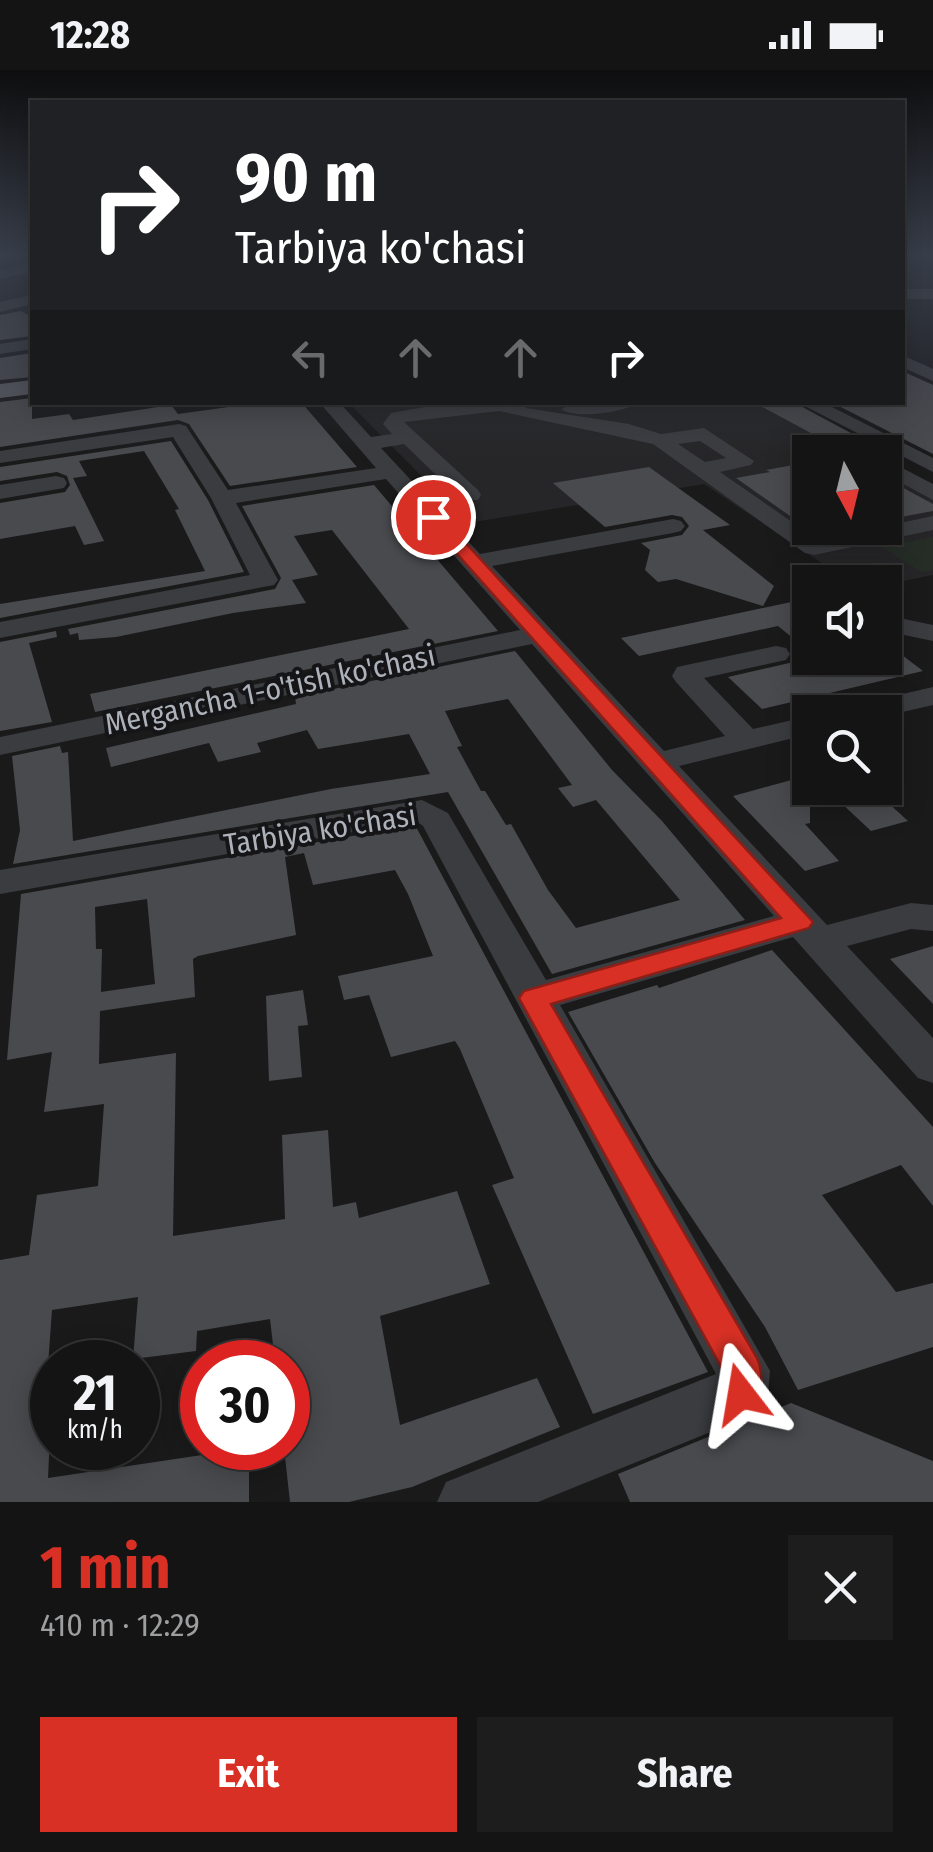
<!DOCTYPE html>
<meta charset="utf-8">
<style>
:root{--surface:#141414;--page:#1d1d1d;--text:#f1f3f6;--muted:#9d9ea0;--line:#333334;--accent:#d93025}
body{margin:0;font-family:"Fira Sans Condensed",sans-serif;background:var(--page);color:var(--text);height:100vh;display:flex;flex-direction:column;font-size:38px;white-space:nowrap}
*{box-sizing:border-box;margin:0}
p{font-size:32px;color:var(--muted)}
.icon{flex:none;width:55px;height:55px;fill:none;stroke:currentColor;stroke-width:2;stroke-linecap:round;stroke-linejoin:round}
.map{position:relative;height:1432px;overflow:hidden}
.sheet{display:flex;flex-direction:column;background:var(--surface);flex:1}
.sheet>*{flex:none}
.hud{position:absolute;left:30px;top:30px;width:875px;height:305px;border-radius:0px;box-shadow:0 5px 25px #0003,0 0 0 2px var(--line);background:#202124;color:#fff;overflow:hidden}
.needle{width:65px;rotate:173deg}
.buttons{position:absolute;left:792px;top:365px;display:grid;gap:20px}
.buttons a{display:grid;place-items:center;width:110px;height:110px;border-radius:0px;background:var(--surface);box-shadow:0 5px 25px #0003,0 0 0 2px var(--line);font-size:50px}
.speed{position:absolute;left:30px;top:1270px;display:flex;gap:20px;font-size:50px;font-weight:700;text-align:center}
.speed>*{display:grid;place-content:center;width:130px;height:130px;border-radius:50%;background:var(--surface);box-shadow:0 5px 25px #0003,0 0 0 2px var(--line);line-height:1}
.speed small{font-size:25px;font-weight:400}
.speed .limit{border:15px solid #d22;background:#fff;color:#111}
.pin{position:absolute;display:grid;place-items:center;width:85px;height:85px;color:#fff;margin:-42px;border:5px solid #fff;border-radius:50%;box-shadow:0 2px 10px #0007}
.me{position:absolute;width:110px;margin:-55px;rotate:346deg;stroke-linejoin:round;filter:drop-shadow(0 0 8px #0008)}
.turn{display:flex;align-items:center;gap:35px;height:210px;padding:0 40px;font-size:45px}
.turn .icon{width:130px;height:130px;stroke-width:2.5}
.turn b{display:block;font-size:70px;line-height:85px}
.lanes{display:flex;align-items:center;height:95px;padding:0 40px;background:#0003;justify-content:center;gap:50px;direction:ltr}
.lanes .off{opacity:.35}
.round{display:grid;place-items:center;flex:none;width:105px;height:105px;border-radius:0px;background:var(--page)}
.headline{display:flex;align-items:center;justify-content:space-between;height:170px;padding:0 40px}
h1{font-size:60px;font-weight:700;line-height:75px;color:var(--accent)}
.action{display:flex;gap:20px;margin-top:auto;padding:20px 40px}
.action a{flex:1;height:115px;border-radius:0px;background:var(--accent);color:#fff;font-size:40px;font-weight:700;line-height:115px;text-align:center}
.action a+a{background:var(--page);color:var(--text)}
.status{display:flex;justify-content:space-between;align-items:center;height:70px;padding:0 50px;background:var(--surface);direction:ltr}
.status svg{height:28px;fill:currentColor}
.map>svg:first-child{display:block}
.built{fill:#262628}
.green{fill:#262d27}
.building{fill:#494a4e;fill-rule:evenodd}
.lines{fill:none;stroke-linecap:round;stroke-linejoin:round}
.minor{fill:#3b3c40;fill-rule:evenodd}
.major{fill:#57595f;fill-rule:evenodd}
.route{fill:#d93025;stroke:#8d1f18;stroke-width:2.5}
.labels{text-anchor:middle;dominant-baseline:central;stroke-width:8;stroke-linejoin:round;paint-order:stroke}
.street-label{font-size:30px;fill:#adb2ba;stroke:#151517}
</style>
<div class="status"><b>12:28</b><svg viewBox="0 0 49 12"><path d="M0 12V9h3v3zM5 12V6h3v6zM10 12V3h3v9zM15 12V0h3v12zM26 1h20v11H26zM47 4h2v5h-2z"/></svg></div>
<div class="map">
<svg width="933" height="1432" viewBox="0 0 933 1432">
<rect width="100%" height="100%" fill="#1a1a1b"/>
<!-- built -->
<path class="built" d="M349 333H776L870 382H810V458H885V390L933 415V505L885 515 850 512 704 414 468 453Z"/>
<!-- green -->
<path class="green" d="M933 467V500L921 502 882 477Z"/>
<!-- building -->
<path class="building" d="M21 241 32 247V266L0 270V245Z
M32 283V307L0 310V288Z
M902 301 933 315V384L831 332H902Z
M32 328V349L69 344 73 350 171 335 178 344 243 335 241 332H301L357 397 230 416 189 354 178 350 0 377V332Z
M753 332H793L888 383 876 382 851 366 822 369Z
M171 371 208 430 244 502 0 548V534L205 501 175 440 179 439 144 381 79 391 87 406 73 408 104 471 84 475 75 456 0 469V433L65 422 70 415 67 406 57 402 0 411V397Z
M810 392V460L736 408 770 402 766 400Z
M649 397 730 455 703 460 774 516 763 536 676 509 658 512 645 500 650 480 641 473 682 465 689 456 682 447 672 445 605 457 553 413Z
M885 408 933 434V441L885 450Z
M374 415 498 561 95 642 90 624 409 559 332 460 294 466 318 505 292 510 306 533 233 543 116 567 79 570 78 563 70 565 68 559 275 519 281 508 242 436Z
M810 528V582L778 556 639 586 621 568Z
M56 561 57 567 29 573 52 652 0 661V572Z
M885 572 923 601 762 639 728 607 811 588H885Z
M515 581 612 700 662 751 745 850 552 904 448 722 13 794 20 760 12 686 60 676 62 683 68 682 73 771 331 719 430 704 409 664 318 679 307 660 257 673 261 682 218 692 209 673 111 697 106 678 296 634 295 627ZM508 629 572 715 558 718 573 737 596 730 680 830 576 858 548 820 511 754 506 755 485 721H481L457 677 462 676 445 641Z
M810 705V718H848V722L810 734V753L805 754 839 791 805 801 733 726Z
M838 730H885L908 751 871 761Z
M415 755 708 1302 593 1344 492 1115 514 1108 460 979 455 971 391 987 369 925 344 930 338 906 433 886 408 824 395 800 313 815 304 783 285 787 296 865 198 886 193 889 195 927 100 941 99 994 176 983 173 1166 285 1149 282 1065 328 1060 333 1137 356 1132 359 1148 457 1121 490 1214 380 1246 400 1355 537 1308 560 1357 412 1417 349 1432H290L284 1378H288V1292H275L270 1249 197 1261 196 1281 133 1289 138 1227 52 1240 46 1323 52 1322 48 1408 249 1378V1432H0V1190L29 1185 37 1125 98 1116 104 1034 44 1042 52 982 7 990 21 824ZM147 829 155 914 101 922 102 879H96L95 837Z
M933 876V934L890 889Z
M772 880 933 1057V1136L901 1095 822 1125 896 1222 933 1213V1277L798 1320 765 1257 655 1093 568 942 657 915 659 918Z
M303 920 308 955 298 956 302 1007 269 1011 266 926Z
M791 1333 933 1391V1432H630L618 1404Z"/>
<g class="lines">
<!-- minor -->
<path class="minor" d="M32 194V202L0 209V201Z
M902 219H933V229H902Z
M32 225V234L0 242V232Z
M32 269V279L0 284V274Z
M902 285 933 299V311L902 297Z
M319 332H339L371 367 392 364 383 354 391 343 453 332H520L526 338 629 354 661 364 704 358 754 391 751 395 720 402 818 470 933 446V460L814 485 805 483 653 374 499 341 404 352 478 420 481 425 478 430H462L404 374 381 378 480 484 673 449 681 451 685 456 681 461 673 463 492 496 664 681 725 666 676 612 672 606 677 597 776 576 786 578 790 584 786 590 704 608 753 659 810 646V664L679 696 827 855 911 833 933 835V861L911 859 847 876 933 968V1013L918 1008 793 867 560 935 770 1301 768 1323 760 1342 538 1432H437L446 1412 716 1304 423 756 416 751 0 824V800L422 730 448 743 546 910 774 846 532 574 0 685V667L520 560 386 409 236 433 278 510 274 515 0 568V552L250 505 211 428 173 367 0 393V381L179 354 186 356 228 420 376 398ZM700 371 726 388 705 392 678 374Z
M578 332H640C626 342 575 350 561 339Z
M797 332H822L933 388V402Z
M849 369 873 382H810V386L801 380 811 374Z
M885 389 933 414V430L885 404Z
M56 406 64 408 67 413 64 418 0 429V415Z
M885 545 933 555V571L885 561Z
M933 617V635L885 646V642H847L851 636Z"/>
<!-- major -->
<path class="major" d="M32 310V324L0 328V314Z"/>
</g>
<!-- sky -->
<linearGradient id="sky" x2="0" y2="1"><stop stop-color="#0e0e0f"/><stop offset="0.48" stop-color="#383e4a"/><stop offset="1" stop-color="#383e4a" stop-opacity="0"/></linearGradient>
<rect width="933" height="385" fill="url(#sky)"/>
<!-- route -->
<path class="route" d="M427 444H439L813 852 809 858 551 934 757 1288C764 1305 762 1320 755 1337L741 1342 728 1337 722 1324 725 1304 519 928 524 921 781 848 427 450Z"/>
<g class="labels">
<!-- street labels -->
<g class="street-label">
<text transform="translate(270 620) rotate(-12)">Mergancha 1-o'tish ko'chasi</text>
<text transform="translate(320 760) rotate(-9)">Tarbiya ko'chasi</text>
</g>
</g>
</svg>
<div class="buttons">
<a><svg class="needle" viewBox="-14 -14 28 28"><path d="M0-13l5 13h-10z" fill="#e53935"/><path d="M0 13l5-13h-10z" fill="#9d9ea0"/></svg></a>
<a><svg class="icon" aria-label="sound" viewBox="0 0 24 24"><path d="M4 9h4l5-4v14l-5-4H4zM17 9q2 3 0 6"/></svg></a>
<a><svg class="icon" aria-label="search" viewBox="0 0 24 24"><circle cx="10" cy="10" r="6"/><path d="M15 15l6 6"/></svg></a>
</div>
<div class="speed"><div>21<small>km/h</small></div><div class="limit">30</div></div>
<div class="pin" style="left:433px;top:447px;background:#d93025"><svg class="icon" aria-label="arrive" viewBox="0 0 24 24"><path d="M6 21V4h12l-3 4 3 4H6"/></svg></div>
<svg class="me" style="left:741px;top:1324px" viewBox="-20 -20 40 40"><path d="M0-17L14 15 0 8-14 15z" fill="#d93025" stroke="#fff" stroke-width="4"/></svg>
<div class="hud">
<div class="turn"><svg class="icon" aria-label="right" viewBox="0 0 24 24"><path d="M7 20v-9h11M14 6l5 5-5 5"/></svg><div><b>90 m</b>Tarbiya ko'chasi</div></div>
<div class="lanes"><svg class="icon off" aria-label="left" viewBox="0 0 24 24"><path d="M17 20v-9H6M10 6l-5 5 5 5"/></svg><svg class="icon off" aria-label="ahead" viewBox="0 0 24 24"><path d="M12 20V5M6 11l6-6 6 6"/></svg><svg class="icon off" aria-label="ahead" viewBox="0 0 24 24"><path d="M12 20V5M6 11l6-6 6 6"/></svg><svg class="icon" aria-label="right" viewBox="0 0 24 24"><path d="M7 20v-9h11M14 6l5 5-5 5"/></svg></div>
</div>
</div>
<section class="sheet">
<div class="headline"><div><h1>1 min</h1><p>410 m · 12:29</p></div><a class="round"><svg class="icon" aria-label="close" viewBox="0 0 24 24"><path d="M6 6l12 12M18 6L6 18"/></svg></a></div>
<div class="action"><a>Exit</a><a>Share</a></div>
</section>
